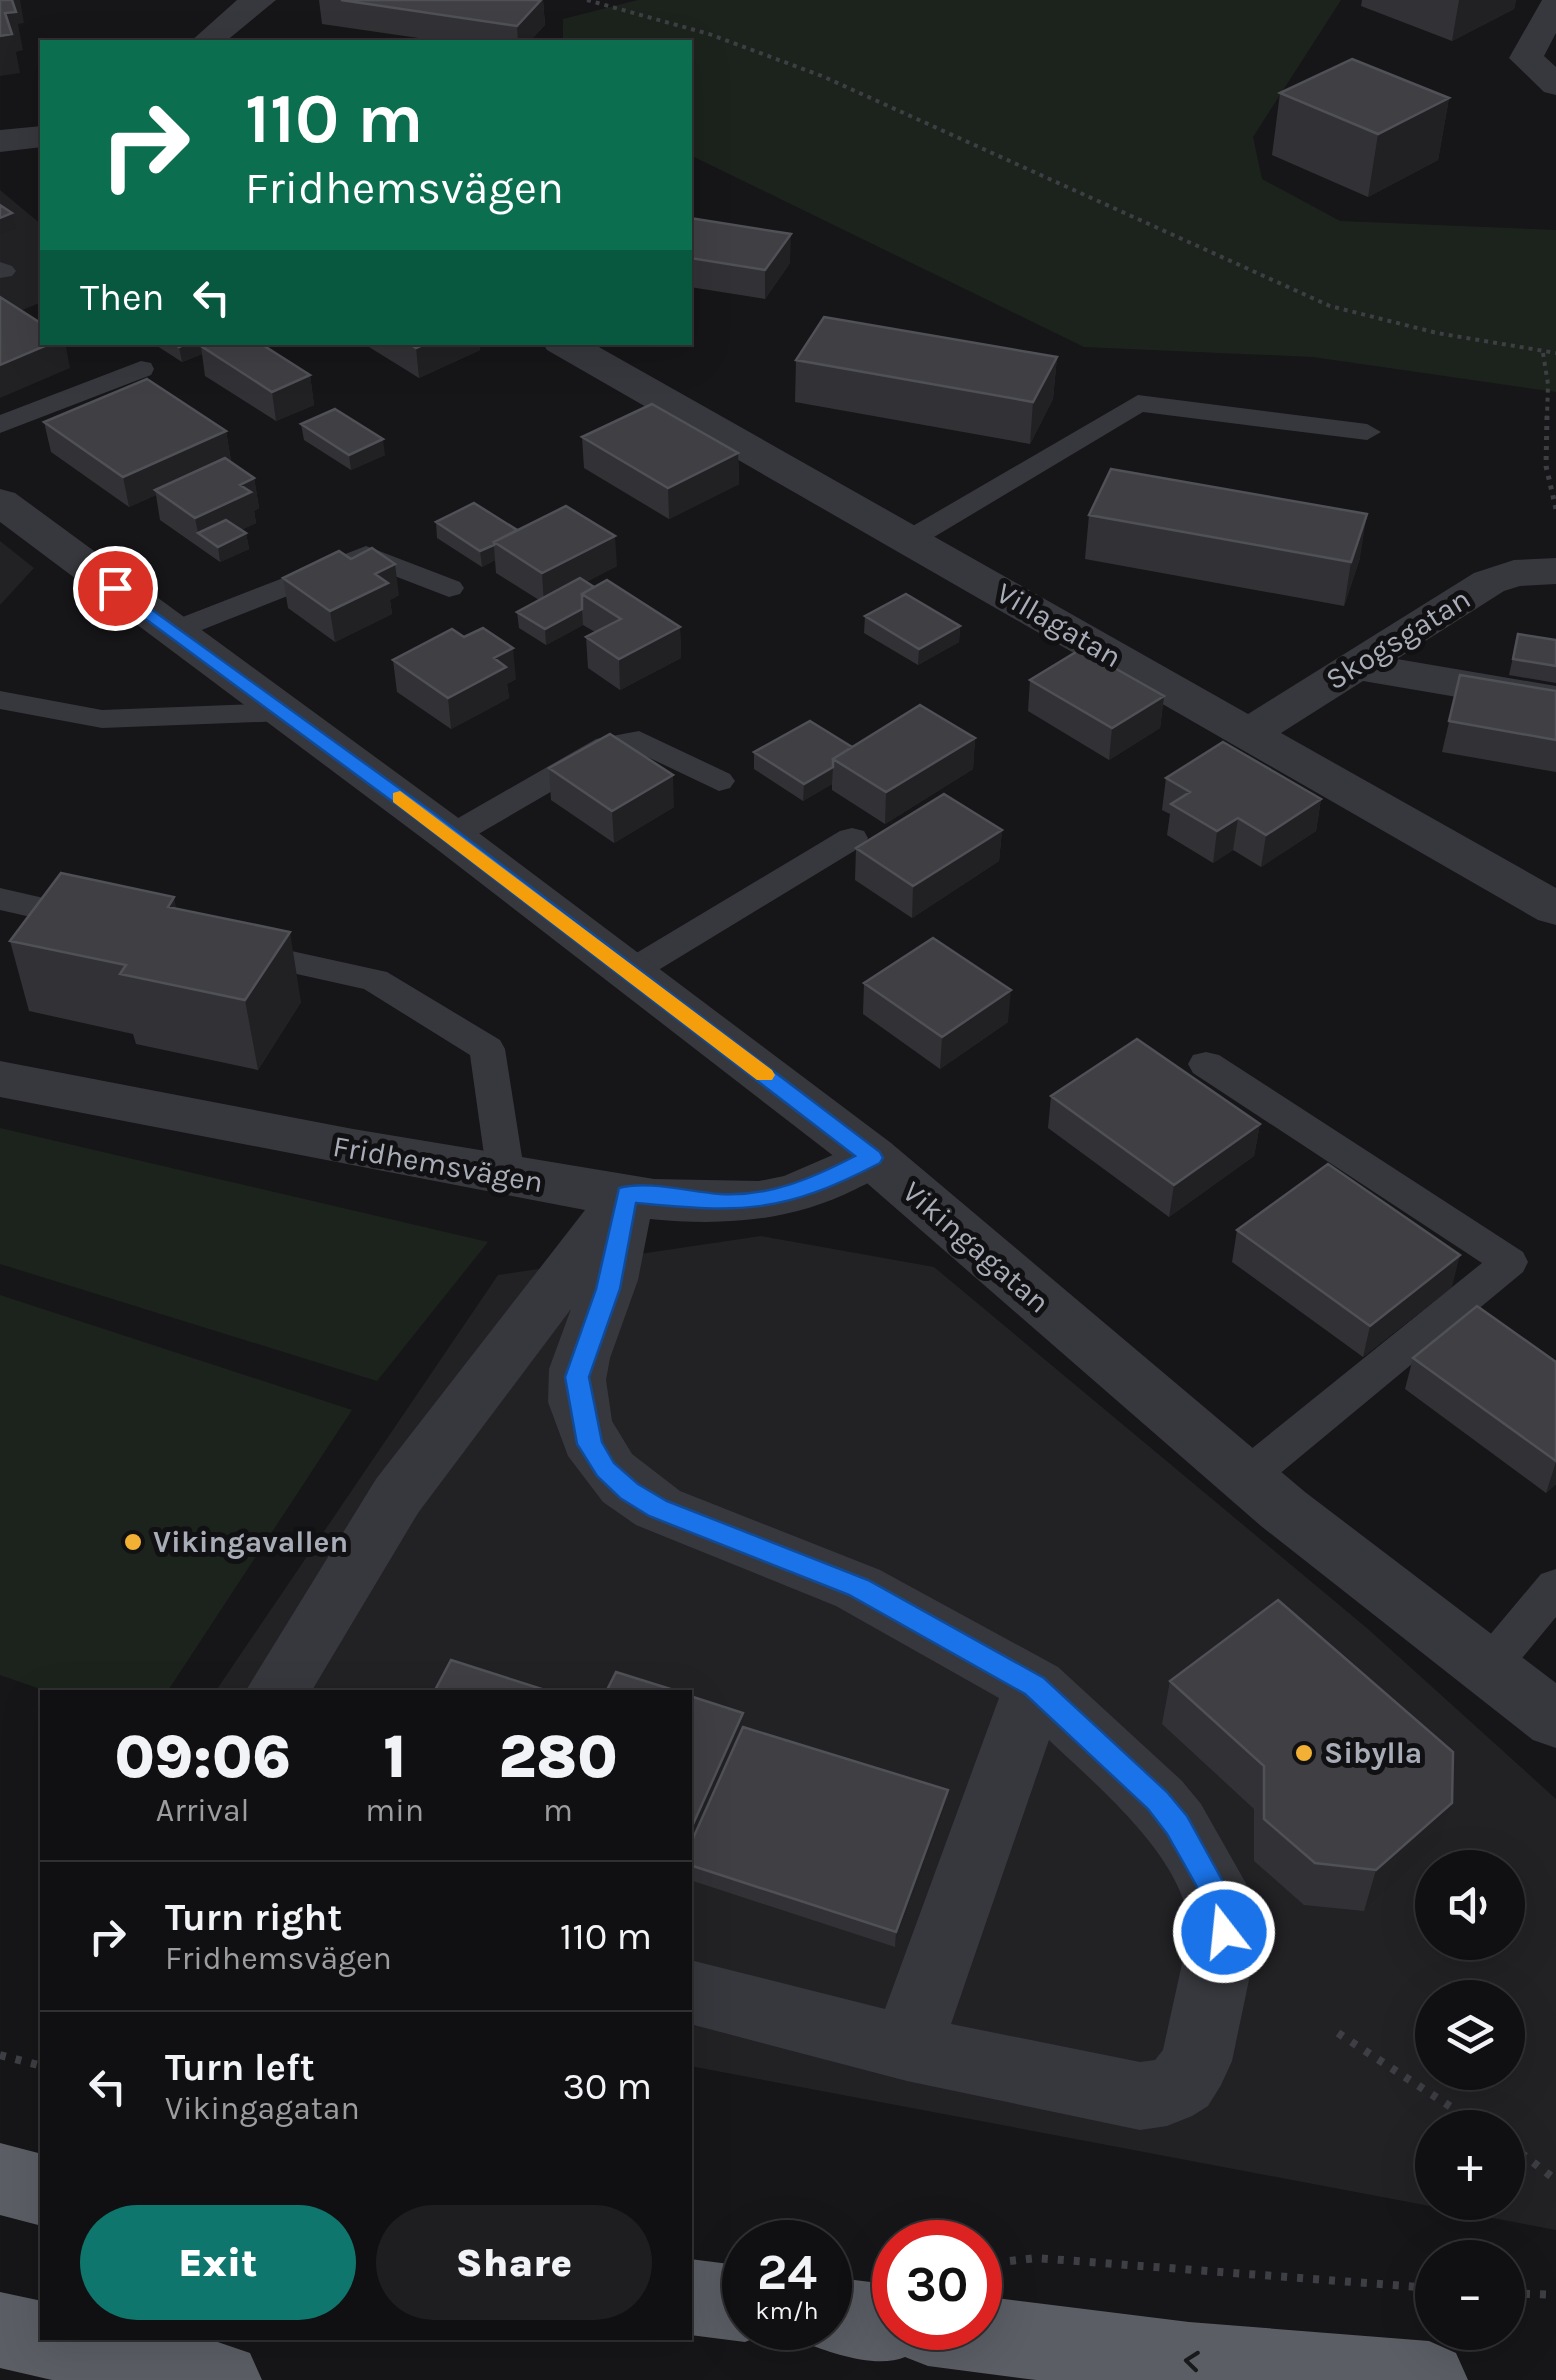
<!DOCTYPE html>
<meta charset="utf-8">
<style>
:root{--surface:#101012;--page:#1e1e20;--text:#f1f3f6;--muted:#9c9d9f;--line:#303032;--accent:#0f766e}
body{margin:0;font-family:Karla,sans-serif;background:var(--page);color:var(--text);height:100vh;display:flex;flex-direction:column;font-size:38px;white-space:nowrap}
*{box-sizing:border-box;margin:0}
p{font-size:32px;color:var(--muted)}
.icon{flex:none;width:55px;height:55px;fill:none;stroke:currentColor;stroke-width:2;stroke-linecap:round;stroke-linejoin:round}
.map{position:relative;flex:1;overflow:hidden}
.sheet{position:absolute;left:40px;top:1690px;width:652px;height:650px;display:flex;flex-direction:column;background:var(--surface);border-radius:0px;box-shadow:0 10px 40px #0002,0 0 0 2px var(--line)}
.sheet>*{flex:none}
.top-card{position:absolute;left:40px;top:40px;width:652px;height:305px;border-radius:0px;box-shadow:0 10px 40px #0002,0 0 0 2px var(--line);background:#0b6e4f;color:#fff;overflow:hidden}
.fabs{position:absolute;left:1415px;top:1850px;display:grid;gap:20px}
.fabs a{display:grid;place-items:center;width:110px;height:110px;border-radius:50%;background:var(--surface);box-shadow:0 10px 40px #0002,0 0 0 2px var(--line);font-size:50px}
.speed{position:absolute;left:722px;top:2220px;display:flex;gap:20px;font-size:50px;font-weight:700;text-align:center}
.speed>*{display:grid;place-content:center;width:130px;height:130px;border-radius:50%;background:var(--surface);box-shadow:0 10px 40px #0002,0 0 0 2px var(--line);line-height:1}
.speed small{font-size:25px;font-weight:400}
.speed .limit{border:15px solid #d22;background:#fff;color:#111}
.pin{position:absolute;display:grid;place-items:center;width:85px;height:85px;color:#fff;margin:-42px;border:5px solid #fff;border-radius:50%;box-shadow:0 2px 10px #0007}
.me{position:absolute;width:110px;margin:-55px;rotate:344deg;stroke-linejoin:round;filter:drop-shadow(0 0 8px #0008)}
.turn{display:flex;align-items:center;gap:35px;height:210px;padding:0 40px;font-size:45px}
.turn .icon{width:130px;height:130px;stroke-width:2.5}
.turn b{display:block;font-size:70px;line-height:85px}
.then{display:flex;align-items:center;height:95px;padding:0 40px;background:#0003;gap:20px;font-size:38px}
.eta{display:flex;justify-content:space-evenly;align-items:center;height:170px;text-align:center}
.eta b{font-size:60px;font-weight:800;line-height:70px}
.cta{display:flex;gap:20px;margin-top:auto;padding:20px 40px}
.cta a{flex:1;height:115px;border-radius:60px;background:var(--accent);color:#fff;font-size:40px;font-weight:800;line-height:115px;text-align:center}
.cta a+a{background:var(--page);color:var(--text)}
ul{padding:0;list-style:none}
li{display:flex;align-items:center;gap:30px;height:150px;padding:0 40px;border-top:2px solid var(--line)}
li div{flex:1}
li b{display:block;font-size:38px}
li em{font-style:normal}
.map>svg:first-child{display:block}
.built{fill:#222225;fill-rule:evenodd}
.green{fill:#1c231d}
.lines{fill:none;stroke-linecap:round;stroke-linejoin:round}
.path-far2{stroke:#3d3f44;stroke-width:4;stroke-dasharray:4 5;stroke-linecap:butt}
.path-far1{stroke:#3d3f44;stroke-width:5;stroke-dasharray:4 6;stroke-linecap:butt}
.path{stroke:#3d3f44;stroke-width:8;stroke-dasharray:6 10;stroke-linecap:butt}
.service{fill:#37383d;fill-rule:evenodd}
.minor{fill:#37383d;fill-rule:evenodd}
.tertiary{fill:#37383d;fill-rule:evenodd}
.trunk{fill:#5b5e65;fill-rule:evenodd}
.wall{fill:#323236}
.shaded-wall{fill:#212124}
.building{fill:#3f3f44;stroke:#4f5156;stroke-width:2.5}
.oneway{stroke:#18191b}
.route{fill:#1a73e8;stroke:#114b97;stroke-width:2.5}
.slow{fill:#f59e0b}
.poi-dot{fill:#f2b134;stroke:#111113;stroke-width:4}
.labels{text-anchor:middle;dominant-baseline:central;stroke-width:10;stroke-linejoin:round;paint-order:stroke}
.street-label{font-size:30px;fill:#a8adb8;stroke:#111113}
.poi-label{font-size:30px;font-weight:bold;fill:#a8adb8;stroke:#111113;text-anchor:start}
</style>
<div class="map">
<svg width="1556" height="2380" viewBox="0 0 1556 2380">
<rect width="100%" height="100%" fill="#161618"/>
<!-- built -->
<path class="built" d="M0 190 42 225V302L0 319Z
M0 541 34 568 0 605Z
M761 1236 934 1267 1368 1629 1556 1799V2230L690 2066V1692H215L498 1275ZM1432 1868H1508V1942H1432ZM1432 1998H1508V2072H1432ZM1432 2128H1508V2202H1432Z"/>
<!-- green -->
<path class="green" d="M638 0H1341L1253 137 1262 179 1340 221 1556 230V392L1313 357 1084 347 690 155V42H563V19Z
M0 1128 488 1242 377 1381 0 1264Z
M0 1295 352 1410 167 1692H49L0 1675Z"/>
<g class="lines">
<!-- path-far2 -->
<path class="path-far2" d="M587 0 709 34 822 76 1330 306 1437 333 1556 353
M1543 353 1548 384 1547 418"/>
<!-- path-far1 -->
<path class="path-far1" d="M1547 416 1546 466 1556 509"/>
<!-- path -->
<path class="path" d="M1338 2033 1483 2128
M0 2055 42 2066
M1508 2143 1556 2180
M1010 2261 1036 2258 1432 2288
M1508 2293 1556 2295"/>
<!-- service -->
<path class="service" d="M0 262 12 266 16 271 12 276 0 278Z
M141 361 151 363 154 369 151 375 0 433V415Z
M1138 395 1367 424 1381 432 1367 440 1143 412 919 546H899L894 540 899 534Z
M366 546 460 582 464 588 460 594 449 597 366 565 184 637H162L158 631 162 625Z
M0 691 102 710 285 703 296 705 301 712 296 719 285 721 102 728 0 709Z
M639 731 730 774 735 781 730 788 719 791 635 751 616 754 463 843 451 846 439 843 435 836 439 829 596 739Z
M852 828 864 831 868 838 864 845 642 980 630 984 618 980 613 972 618 964 840 831Z
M0 888 96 910 101 918 96 926 84 929 0 910Z
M246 941 387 972 500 1040 505 1049 525 1176 519 1185 506 1189 493 1185 487 1176 470 1055 364 989 234 960 229 952 234 944Z
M1206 1052 1219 1055 1523 1252 1528 1262 1523 1272 1260 1490 1245 1494 1230 1490 1224 1478 1230 1466 1482 1263 1193 1073 1188 1064 1193 1055Z
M1556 1569V1617L1503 1681 1488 1686 1473 1681 1466 1668 1473 1655 1541 1574Z"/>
<!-- minor -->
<path class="minor" d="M237 0H276L225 42H190Z
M1542 0H1556V33L1544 56 1556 67V95L1544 92 1509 58Z
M42 126V147L0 152V130Z
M542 342H590L1248 714 1474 573 1514 560 1556 558V584L1520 586 1504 591 1397 659 1556 686V714L1363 681 1281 733 1556 888V925L1538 920 547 350Z
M0 1061 353 1129 654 1179 759 1181 784 1176 872 1138 891 1143 899 1157C889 1174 874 1180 856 1189 790 1222 723 1226 650 1219L638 1280 610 1358 606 1380 612 1421 632 1454 680 1491 880 1570 1058 1667 1182 1781 1201 1804 1248 1887 1258 1909 1259 1932 1232 2061 1221 2085 1208 2106 1192 2116 1167 2126 1140 2130 907 2081 690 2024V1960L885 2009 999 1698 836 1606 636 1525 603 1502 568 1456 548 1402 549 1369 571 1309 418 1513 311 1692H245L376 1479 585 1210 0 1097ZM1049 1740C1096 1785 1190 1862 1189 1932L1163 2050 1155 2060 1140 2062 951 2024Z"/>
<!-- tertiary -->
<path class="tertiary" d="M0 489 15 493 468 825 891 1143 1305 1492 1556 1683V1748L1533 1740 1261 1526 853 1171 434 847 0 522Z"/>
<!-- trunk -->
<path class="trunk" d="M0 2143 42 2154V2226L0 2215Z
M690 2259 745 2266V2328H773L772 2331 745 2342 690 2335Z
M830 2277 895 2285V2328H980V2296L1189 2322 1429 2341 1456 2353 1468 2380H1036L928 2366 905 2357C877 2369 830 2353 803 2342L797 2328H830Z
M0 2292 42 2301V2338H206L250 2353 262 2380H52L0 2368Z"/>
</g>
<!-- wall -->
<path class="wall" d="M319 0H543L545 25 529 42H446L322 24Z
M1362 0H1516L1514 9 1452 41 1361 6Z
M1280 93 1449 98 1438 160 1368 197 1272 155Z
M690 218 790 263 765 299 690 287Z
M151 342H258L310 375 314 405 276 421 205 376 202 354 182 362Z
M361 342H479L480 350 419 378Z
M1057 357 1053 399 1030 444 795 402 796 360Z
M44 422 226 431 231 461 254 478 259 508 254 511 256 523 241 530 246 533 249 549 220 562 160 520 156 495 129 507 51 452Z
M301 424 385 455 351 470 304 440Z
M582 437 738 453 739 484 669 519 584 468Z
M1089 515 1360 558 1344 606 1085 559Z
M436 522 517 530 617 566 586 582 680 627 681 658 620 690 588 668 586 637 595 632 583 625 546 645 519 628 517 612 539 600 496 573 495 560 482 567 437 538Z
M351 559 399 595 390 600 392 614 335 642 288 608 283 578Z
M865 616 960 626 959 642 918 665 864 633Z
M1518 634 1556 640V683L1509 675Z
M393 660 516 679 507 684 509 698 451 729 397 692Z
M1460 675 1556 691V772L1442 752Z
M1030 680 1164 696 1160 728 1109 760 1028 711Z
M975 738 973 769 885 824 832 790V784L803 801 754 769V752Z
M549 768 674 807 614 843 551 800Z
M1166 778 1321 799 1316 831 1261 867 1233 850 1213 863 1167 835 1170 814 1162 810Z
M1002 830 999 861 912 918 855 880 856 848Z
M177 909 301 1002 258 1070 136 1044 133 1034 29 1011 10 941Z
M864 983 1008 1022 940 1069 863 1014Z
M1051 1096 1260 1124 1254 1156 1169 1217 1048 1128Z
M1237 1230 1452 1287 1363 1357 1232 1262Z
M1413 1358 1556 1362V1484L1546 1493 1405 1389Z
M1170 1681 1438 1845 1364 1911 1304 1905 1254 1861V1809L1162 1724Z
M690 1696 743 1727 948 1790 947 1806 895 1947 690 1880Z"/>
<!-- shaded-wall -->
<path class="shaded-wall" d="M10 0H20L24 23 18 24 23 50 16 52 20 73 0 76V36L5 13Z
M541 0H543L545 25 529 42H518L517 26Z
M1459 0H1516L1514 9 1452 41Z
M1449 98 1438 160 1368 197 1378 134Z
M12 213 16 228 0 234V218Z
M791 234 790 263 765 299V270Z
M54 342H65L70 368 0 398V365Z
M190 342H220L201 346 202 354 182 362 179 347Z
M429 342H479L480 350 419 378 416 348Z
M1057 357 1053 399 1030 444 1033 402Z
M310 375 314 405 276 421 272 392Z
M226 431 231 461 155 490 156 495 129 507 123 477Z
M383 439 385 455 351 470 349 455Z
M738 453 739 484 669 519 668 488Z
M254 478 259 508 254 511 256 523 213 543 198 533 195 518 240 485Z
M1367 514 1360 558 1344 606 1351 562Z
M246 533 249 549 220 562 218 547Z
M615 536 617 566 544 604 542 573Z
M494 545 495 560 482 567 480 551Z
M395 564 399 595 390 600 392 614 335 642 330 611 375 574Z
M582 609 583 625 546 645 545 629Z
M960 626 959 642 918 665 919 649Z
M680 627 681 658 620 690 619 659Z
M513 648 516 679 507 684 509 698 451 729 448 698 494 658Z
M1164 696 1160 728 1109 760 1112 728Z
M975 738 973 769 885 824 886 792Z
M833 767 832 784 803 801 804 784Z
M673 775 674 807 614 843 612 811Z
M1321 799 1316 831 1261 867 1266 835Z
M1238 818 1233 850 1213 863 1217 831Z
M1002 830 999 861 912 918 913 886Z
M174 897 188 967 168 907Z
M290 932 301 1002 258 1070 245 1000Z
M1011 990 1008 1022 940 1069 942 1037Z
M1260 1124 1254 1156 1169 1217 1174 1185Z
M1460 1255 1452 1287 1363 1357 1370 1326Z
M1556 1462V1484L1546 1493Z
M743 1713V1743L690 1863V1831Z
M948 1790 947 1806 895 1947 896 1932Z
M1452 1803 1438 1845 1364 1911 1376 1870Z"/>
<!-- building -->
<path class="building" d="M0 0H12L16 12 5 13 12 34 0 36Z
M341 0H541L517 26Z
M1352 59 1449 98 1378 134 1280 93Z
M0 205 12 213 0 218Z
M690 218 791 234 765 270 690 258Z
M0 297 42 324V342H54L0 365Z
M824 317 1057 357 1033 402 796 360Z
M172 342H190L179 347Z
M208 342H258L310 375 272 392 201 346Z
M407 342H429L416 348Z
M147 379 226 431 123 477 44 422Z
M652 404 738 453 668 488 582 437Z
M335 409 383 439 349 455 301 424Z
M225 458 254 478 240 485 251 492 195 518 155 490Z
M1111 469 1367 514 1351 562 1089 515Z
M474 503 517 530 494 542V545L480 551 436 522Z
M566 506 615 536 542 573 494 542Z
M226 520 246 533 218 547 198 533Z
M372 548 395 564 375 574 388 583 330 611 283 578 339 551 351 559Z
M580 578 594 587 582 594V609L545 629 517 612Z
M607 580 680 627 619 659 586 637 621 619 582 594Z
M906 594 960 626 919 649 865 616Z
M483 628 513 648 494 658 506 667 448 698 393 660 452 629 464 637Z
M1518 634 1556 640V666L1513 659Z
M1081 649 1164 696 1112 728 1030 680Z
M1460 675 1556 691V740L1449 721Z
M920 705 975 738 886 792 833 759Z
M810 721 852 747 833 759V767L804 784 754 752Z
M610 734 673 775 612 811 549 768Z
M1223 742 1321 799 1266 835 1238 818 1217 831 1171 804 1190 792 1166 778Z
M944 794 1002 830 913 886 856 848Z
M61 873 174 897 168 907 290 932 245 1000 120 974 126 965 10 941Z
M933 938 1011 990 942 1037 864 983Z
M1137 1039 1260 1124 1174 1185 1051 1096Z
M1328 1164 1460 1255 1370 1326 1237 1230Z
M1477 1306 1556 1362V1461L1413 1358Z
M1278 1600 1453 1752 1452 1803 1376 1870 1315 1863 1264 1819V1766L1170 1681Z
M451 1660 551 1692H434Z
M616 1672 680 1692H606Z
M690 1696 743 1713 690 1831Z
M743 1727 948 1790 896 1932 690 1865V1845Z"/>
<!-- one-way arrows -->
<defs><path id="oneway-chevron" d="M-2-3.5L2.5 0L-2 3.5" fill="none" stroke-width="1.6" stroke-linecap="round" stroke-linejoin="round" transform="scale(2.5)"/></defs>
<use class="oneway" href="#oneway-chevron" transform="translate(1192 2361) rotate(-174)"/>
<!-- route -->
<path class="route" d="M115 583 431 811 880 1152 883 1158 880 1163C782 1214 743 1213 636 1203L620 1289 589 1377 602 1442 614 1463 638 1484 667 1501 868 1580 1044 1678 1167 1792 1187 1816 1238 1909 1234 1941 1224 1945 1214 1941 1210 1910 1167 1834 1148 1809 1025 1694 849 1595 649 1516 620 1498 597 1476 577 1444 565 1377 596 1289 619 1188C648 1180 690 1192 720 1194 769 1197 813 1178 855 1156L416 819 109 592V584Z"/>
<!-- slow -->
<path class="slow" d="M400 791 772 1070 775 1075 772 1080H757L393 802V793Z"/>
<!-- markers -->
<g class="poi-dot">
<circle cx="133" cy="1542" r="10"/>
<circle cx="1304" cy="1753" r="10"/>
</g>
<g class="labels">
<!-- street labels -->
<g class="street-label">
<text transform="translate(1059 625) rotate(30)">Villagatan</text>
<text transform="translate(1398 639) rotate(-32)">Skogsgatan</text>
<text transform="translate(438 1164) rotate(10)">Fridhemsvägen</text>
<text transform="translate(976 1247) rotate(41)">Vikingagatan</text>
</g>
<!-- poi labels -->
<g class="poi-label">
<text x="153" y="1542">Vikingavallen</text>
<text x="1324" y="1753">Sibylla</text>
</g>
</g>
</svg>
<div class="fabs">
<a><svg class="icon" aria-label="sound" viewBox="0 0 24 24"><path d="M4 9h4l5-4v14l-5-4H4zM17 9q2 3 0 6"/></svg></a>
<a><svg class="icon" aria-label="layers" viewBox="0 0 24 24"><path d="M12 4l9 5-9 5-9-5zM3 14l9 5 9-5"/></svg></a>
<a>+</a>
<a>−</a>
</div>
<div class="speed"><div>24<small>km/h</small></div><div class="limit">30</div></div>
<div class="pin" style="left:115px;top:588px;background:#d93025"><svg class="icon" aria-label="arrive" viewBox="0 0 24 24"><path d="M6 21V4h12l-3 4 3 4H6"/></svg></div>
<svg class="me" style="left:1224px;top:1932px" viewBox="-20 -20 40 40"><circle r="17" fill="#1a73e8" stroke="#fff" stroke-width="3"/><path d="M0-11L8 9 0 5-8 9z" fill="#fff"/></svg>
<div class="top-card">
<div class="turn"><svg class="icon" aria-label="right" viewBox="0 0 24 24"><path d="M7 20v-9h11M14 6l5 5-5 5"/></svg><div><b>110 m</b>Fridhemsvägen</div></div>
<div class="then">Then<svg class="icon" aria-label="left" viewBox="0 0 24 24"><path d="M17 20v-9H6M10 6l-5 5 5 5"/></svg></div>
</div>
<section class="sheet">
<div class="eta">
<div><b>09:06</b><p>Arrival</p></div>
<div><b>1</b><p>min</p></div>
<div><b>280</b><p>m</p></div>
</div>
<ul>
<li><svg class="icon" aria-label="right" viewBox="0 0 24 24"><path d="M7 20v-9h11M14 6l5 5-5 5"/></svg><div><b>Turn right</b><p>Fridhemsvägen</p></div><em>110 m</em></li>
<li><svg class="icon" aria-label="left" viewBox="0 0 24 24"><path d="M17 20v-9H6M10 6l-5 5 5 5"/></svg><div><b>Turn left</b><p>Vikingagatan</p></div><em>30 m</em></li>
</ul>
<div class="cta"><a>Exit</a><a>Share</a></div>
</section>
</div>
